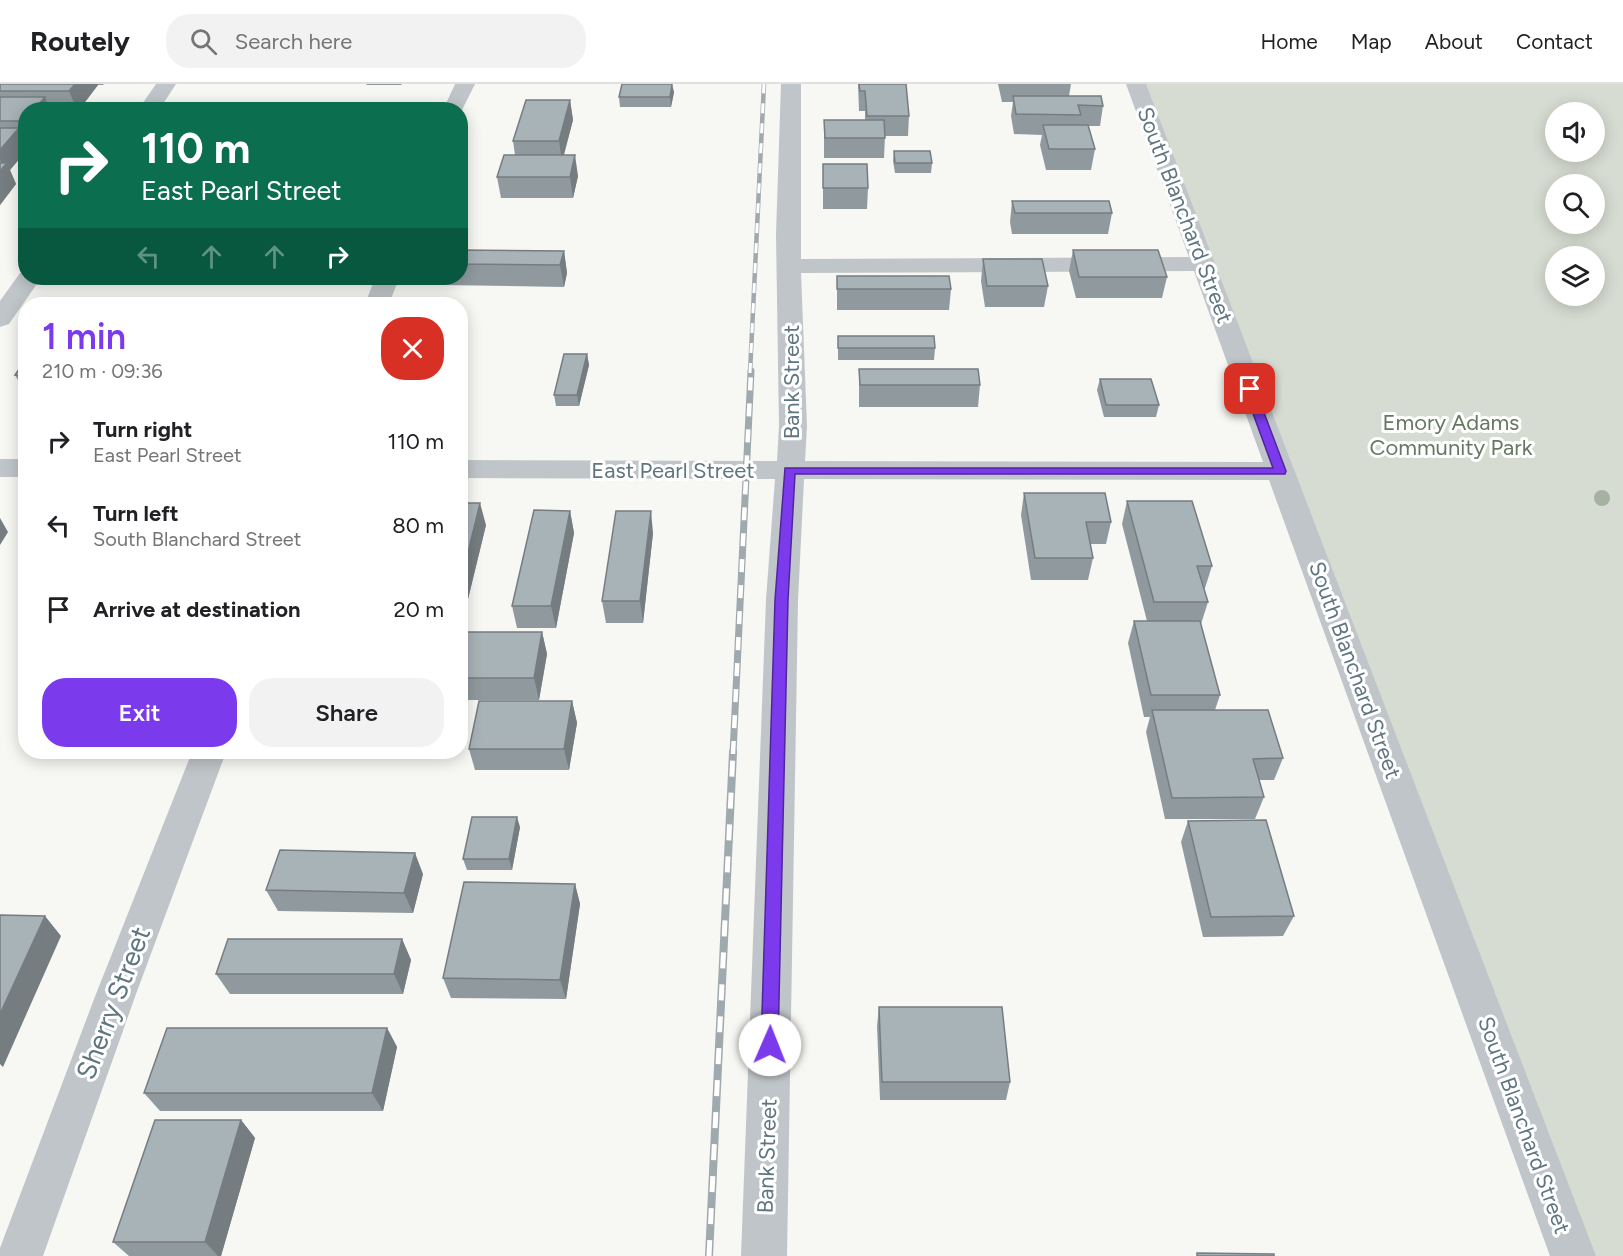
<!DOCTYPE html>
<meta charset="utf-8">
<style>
:root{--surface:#fff;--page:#f2f2f2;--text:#202124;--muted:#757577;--line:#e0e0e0;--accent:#7c3aed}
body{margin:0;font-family:Figtree,sans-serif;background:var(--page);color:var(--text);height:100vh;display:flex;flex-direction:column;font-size:22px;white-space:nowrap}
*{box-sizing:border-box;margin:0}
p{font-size:20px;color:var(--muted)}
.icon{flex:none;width:33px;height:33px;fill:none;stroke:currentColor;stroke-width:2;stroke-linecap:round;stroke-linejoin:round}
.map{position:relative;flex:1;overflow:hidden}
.panel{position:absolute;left:18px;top:213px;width:450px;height:462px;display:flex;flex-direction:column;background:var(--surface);border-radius:24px;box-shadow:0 3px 15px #0003}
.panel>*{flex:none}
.top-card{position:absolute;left:18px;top:18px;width:450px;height:183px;border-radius:24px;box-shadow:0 3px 15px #0003;background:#0b6e4f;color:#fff;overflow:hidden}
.tools{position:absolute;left:1545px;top:18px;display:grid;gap:12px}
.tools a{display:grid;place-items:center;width:60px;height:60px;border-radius:50%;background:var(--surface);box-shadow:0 3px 15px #0003;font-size:30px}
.pin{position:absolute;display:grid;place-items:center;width:51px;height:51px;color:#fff;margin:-26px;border-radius:12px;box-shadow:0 3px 9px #0006}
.me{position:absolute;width:66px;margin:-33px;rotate:1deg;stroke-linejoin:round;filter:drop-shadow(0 0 4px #0008)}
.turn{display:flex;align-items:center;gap:21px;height:126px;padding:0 24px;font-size:27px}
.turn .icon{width:78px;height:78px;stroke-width:2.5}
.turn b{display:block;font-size:42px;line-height:51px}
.lanes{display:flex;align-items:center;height:57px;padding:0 24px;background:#0003;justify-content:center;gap:30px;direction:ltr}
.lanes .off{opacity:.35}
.round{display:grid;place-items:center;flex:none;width:63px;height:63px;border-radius:24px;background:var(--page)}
.summary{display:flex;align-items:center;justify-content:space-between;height:102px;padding:0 24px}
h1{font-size:36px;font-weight:600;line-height:45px;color:var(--accent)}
.cta{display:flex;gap:12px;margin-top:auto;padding:12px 24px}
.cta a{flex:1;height:69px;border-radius:24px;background:var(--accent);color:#fff;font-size:24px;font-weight:600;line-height:69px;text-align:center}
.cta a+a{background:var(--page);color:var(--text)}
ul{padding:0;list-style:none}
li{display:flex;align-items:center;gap:18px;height:84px;padding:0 24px}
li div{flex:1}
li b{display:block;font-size:22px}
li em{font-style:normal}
header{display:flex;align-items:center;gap:36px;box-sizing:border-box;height:84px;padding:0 30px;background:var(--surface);border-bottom:2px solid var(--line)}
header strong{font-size:28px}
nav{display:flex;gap:33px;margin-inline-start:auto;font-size:21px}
.search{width:420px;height:54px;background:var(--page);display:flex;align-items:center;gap:15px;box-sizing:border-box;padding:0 21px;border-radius:24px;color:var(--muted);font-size:22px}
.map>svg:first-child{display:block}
.green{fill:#d7dcd2;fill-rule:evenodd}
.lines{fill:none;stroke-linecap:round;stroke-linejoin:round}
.minor{fill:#bfc5c8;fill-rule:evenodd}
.rail-far2-casing{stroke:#a0a9ae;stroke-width:4.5}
.rail-far1-casing{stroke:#a0a9ae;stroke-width:7}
.rail-casing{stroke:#a0a9ae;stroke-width:8}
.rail-far2{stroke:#fff;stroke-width:3;stroke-dasharray:10;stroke-linecap:butt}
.rail-far1{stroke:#fff;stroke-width:4.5;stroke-dasharray:13;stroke-linecap:butt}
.rail{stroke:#fff;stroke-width:5;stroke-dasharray:16;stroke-linecap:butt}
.tree{fill:#a7b1a2}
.wall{fill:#909a9e}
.shaded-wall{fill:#767d81}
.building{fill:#a8b3b8;stroke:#767d81;stroke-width:1.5}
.route{fill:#7c3aed;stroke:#51269a;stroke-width:1.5}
.labels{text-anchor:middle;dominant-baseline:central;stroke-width:6;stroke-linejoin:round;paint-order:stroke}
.street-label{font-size:22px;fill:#5f7681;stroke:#fff}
.park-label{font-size:22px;fill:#66785f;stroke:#fff}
.near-street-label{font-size:27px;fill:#5f7681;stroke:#fff}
</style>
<header>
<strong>Routely</strong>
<div class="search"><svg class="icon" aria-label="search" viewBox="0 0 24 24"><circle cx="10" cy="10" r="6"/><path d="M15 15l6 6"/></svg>Search here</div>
<nav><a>Home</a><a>Map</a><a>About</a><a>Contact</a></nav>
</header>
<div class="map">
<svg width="1623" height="1172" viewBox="0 0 1623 1172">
<rect width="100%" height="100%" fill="#f7f7f3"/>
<!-- green -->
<path class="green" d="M1137 0H1623V1172H1574ZM1556 28H1594V68H1556ZM1556 100H1594V140H1556ZM1556 172H1594V212H1556Z"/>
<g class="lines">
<!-- minor -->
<path class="minor" d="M156 0H176L159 26H138Z
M455 0H475L460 30V26H443Z
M781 0H801V175L1189 173 1126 0H1146L1596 1172H1550L1269 396 804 395 798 516 787 1172H741L766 516 775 395 460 394V376L777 377 779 342 776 150ZM1194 187 1263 378 805 377 807 342 801 189Z
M26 188V194H41L9 240 0 243V217L20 189Z
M375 194H399L389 220H365Z
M0 375H26V393H0Z
M192 668H226L136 910 43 1172H0V1164L96 910Z"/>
<defs>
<path id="rail-far2" d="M750 289 764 0"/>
<path id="rail-far1" d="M733 670 751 287"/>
<path id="rail" d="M709 1172 733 668"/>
</defs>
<!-- rail-far2 casing -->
<use href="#rail-far2" class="rail-far2-casing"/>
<!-- rail-far1 casing -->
<use href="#rail-far1" class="rail-far1-casing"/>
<!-- rail casing -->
<use href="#rail" class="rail-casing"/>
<!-- rail-far2 -->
<use href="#rail-far2" class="rail-far2"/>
<!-- rail-far1 -->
<use href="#rail-far1" class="rail-far1"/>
<!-- rail -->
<use href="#rail" class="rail"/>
</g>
<!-- trees -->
<circle class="tree" cx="1602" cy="414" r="8"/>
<!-- wall -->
<path class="wall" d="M0 0H104L103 1H98L79 26H26V67L10 86 16 100 0 121Z
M366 0H402L401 1H367Z
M858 0H906L909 32 908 52H885L884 74H824V36H865V27H859Z
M998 0H1071L1069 12 1103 22 1100 42H1088L1095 65 1091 86H1046L1040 61 1042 51 1014 50 1011 32 1013 18H1002Z
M674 8 671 23H620L619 13Z
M570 16 573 36 564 71 578 92 573 114H501L497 93 515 71 513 57Z
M894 67 932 79 931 89H895L893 77Z
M823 80 868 104 867 125H823Z
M1012 117 1112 129 1108 150H1012L1010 138Z
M460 166 564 167 567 189 564 203 442 201 440 194H460Z
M1073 166 1167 193 1162 214H1076L1069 187Z
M983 175 1048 202 1044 223H985L981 197Z
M837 192 951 205 949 226H837Z
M269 194H325L324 196H270Z
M838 252 935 264 934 276H838Z
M587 270 589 281 579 322H556L554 311Z
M26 275V310L15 291Z
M859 285 980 301 978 323H859Z
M1100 295 1159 321 1156 333H1104L1097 306Z
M1024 409 1111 438 1106 460H1090L1093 474 1088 496H1031L1021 431Z
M1127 417 1212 482 1205 504H1204L1208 518 1201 540 1220 611 1215 626 1283 674 1274 696H1259L1264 713 1255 735H1165L1146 648 1150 633H1144L1128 559 1134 537H1147L1122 440Z
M460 419 486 441 468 515H460Z
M570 427 574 449 556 544H517L512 522Z
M653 449 643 539H606L602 517Z
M460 548H542L547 570 539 616H460Z
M572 617 577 639 569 686H475L469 665Z
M79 668H158L156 674H83Z
M1188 737 1294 832 1283 852 1203 853 1181 758Z
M520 743 512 786H467L463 775Z
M423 790 413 829 278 827 266 806Z
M575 800 580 820 566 915 451 914 443 894Z
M402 855 411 876 403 910H230L216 890Z
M879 923 1010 998 1006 1016H880L877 942Z
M387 944 397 963 383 1027H160L144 1009Z
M241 1036 255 1054 221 1172H129L113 1158Z"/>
<!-- shaded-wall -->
<path class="shaded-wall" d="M75 0H98V1L79 26H77L69 7Z
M672 0 674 8 671 23 670 13Z
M45 13 50 26H34Z
M570 16 573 36 562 77 559 57Z
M19 44 26 58V67L10 86 16 100 0 121V87L3 83 0 76V66Z
M575 71 578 92 573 114 570 93Z
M564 167 567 189 564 203 560 181Z
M587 270 589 281 579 322 577 311Z
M480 419 486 441 468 515 462 493Z
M570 427 574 449 556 544 551 522Z
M651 427 653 449 643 539 640 517Z
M0 434 8 448 0 461Z
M542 548 547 570 539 616 534 594Z
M572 617 577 639 569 686 564 665Z
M152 668H158L156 674Z
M517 733 520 743 512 786 509 775Z
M415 769 423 790 413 829 404 809Z
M575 800 580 820 566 915 560 896Z
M45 832 61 852 3 983 0 980V930Z
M402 855 411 876 403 910 394 890Z
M387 944 397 963 383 1027 372 1009Z
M241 1036 255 1054 221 1172H218L205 1158Z"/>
<!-- building -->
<path class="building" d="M0 0H75L69 7H0Z
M622 0H672L670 13H619Z
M859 0H906L909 32H867L865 7H860Z
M1013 12H1101L1103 22 1078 21 1081 31 1016 30Z
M0 13H45L34 26H26L25 37H0Z
M526 16H570L559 57H513Z
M824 36H884L885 54H825Z
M1043 41H1088L1095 65H1049Z
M0 44H19L0 66Z
M894 67H930L932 79H895Z
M504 71H575L570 93H497Z
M0 79H7L0 87Z
M823 80H867L868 104H823Z
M1012 117H1109L1112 129H1015Z
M460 166 564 167 560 181 460 180Z
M1073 166H1158L1167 193H1079Z
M983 175H1042L1048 202H987Z
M837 192H949L951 205H837Z
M838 252H934L935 264H838Z
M564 270H587L577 311H554Z
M26 275V291H15Z
M859 285H978L980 301H860Z
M1100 295H1151L1159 321H1106Z
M1024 409H1105L1111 438H1086L1093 474H1035Z
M1127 417H1192L1212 482H1197L1208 518H1154Z
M460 419H480L462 493H460Z
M534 426 570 427 551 522H512Z
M616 427H651L640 517H602Z
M1134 537H1200L1220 611H1151Z
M460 548H542L534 594H460Z
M479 617H572L564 665H469Z
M1152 626H1268L1283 674 1253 675 1264 713 1172 714Z
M472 733H517L509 775H463Z
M1266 736 1294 832 1211 833 1188 737Z
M280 766 415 769 404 809 266 806Z
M464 798 575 800 560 896 443 894Z
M0 831 45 832 0 930Z
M228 855H402L394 890H216Z
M879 923H1002L1010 998H882Z
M167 944H387L372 1009H144Z
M155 1036H241L205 1158H113Z
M1197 1169 1274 1170V1172H1197Z"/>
<!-- route -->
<path class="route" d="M1250 301 1255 305 1286 387 1285 390H795L788 516 778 961 776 967 770 969 764 967 761 961 775 516 785 384H1273L1244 305Z"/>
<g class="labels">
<!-- street labels -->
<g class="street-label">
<text transform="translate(1185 131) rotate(69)">South Blanchard Street</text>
<text transform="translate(791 298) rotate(-90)">Bank Street</text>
<text x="673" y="386">East Pearl Street</text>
<text transform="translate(1355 586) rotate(70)">South Blanchard Street</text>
<text transform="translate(1524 1041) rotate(70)">South Blanchard Street</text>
<text transform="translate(767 1072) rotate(-88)">Bank Street</text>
</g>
<!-- park labels -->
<g class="park-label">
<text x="1451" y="338">Emory Adams<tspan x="1451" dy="25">Community Park</tspan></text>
</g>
<!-- near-street labels -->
<g class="near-street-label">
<text transform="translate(113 919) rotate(-69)">Sherry Street</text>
</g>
</g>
</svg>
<div class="tools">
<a><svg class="icon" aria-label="sound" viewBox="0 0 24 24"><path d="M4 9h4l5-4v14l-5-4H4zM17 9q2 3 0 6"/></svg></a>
<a><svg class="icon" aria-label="search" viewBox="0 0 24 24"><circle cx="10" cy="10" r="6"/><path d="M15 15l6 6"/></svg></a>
<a><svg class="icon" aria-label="layers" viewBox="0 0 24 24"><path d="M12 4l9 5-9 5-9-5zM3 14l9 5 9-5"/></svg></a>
</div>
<div class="pin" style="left:1250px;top:305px;background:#d93025"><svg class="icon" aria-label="arrive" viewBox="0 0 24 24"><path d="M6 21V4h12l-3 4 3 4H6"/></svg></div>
<svg class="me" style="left:770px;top:961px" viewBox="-20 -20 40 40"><circle r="19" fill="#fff"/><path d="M0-13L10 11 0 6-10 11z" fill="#7c3aed"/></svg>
<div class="top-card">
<div class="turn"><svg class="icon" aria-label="right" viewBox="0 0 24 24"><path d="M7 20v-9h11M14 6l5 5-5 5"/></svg><div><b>110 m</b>East Pearl Street</div></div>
<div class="lanes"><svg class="icon off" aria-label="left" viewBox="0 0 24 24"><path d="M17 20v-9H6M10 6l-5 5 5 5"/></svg><svg class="icon off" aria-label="ahead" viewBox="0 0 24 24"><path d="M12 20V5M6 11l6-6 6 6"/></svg><svg class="icon off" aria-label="ahead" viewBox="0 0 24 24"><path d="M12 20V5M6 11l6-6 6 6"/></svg><svg class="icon" aria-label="right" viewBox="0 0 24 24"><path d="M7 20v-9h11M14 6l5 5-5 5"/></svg></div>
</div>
<section class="panel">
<div class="summary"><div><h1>1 min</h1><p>210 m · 09:36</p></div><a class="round" style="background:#d93025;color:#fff"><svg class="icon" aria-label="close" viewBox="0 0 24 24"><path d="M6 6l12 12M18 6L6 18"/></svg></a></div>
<ul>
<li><svg class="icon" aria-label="right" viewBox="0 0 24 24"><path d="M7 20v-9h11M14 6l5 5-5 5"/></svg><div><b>Turn right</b><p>East Pearl Street</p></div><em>110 m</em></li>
<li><svg class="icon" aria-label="left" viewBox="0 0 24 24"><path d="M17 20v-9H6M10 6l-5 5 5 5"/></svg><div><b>Turn left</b><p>South Blanchard Street</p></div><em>80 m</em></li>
<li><svg class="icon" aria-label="arrive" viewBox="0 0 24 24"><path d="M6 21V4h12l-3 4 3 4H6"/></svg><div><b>Arrive at destination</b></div><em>20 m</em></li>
</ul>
<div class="cta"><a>Exit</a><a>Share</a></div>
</section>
</div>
